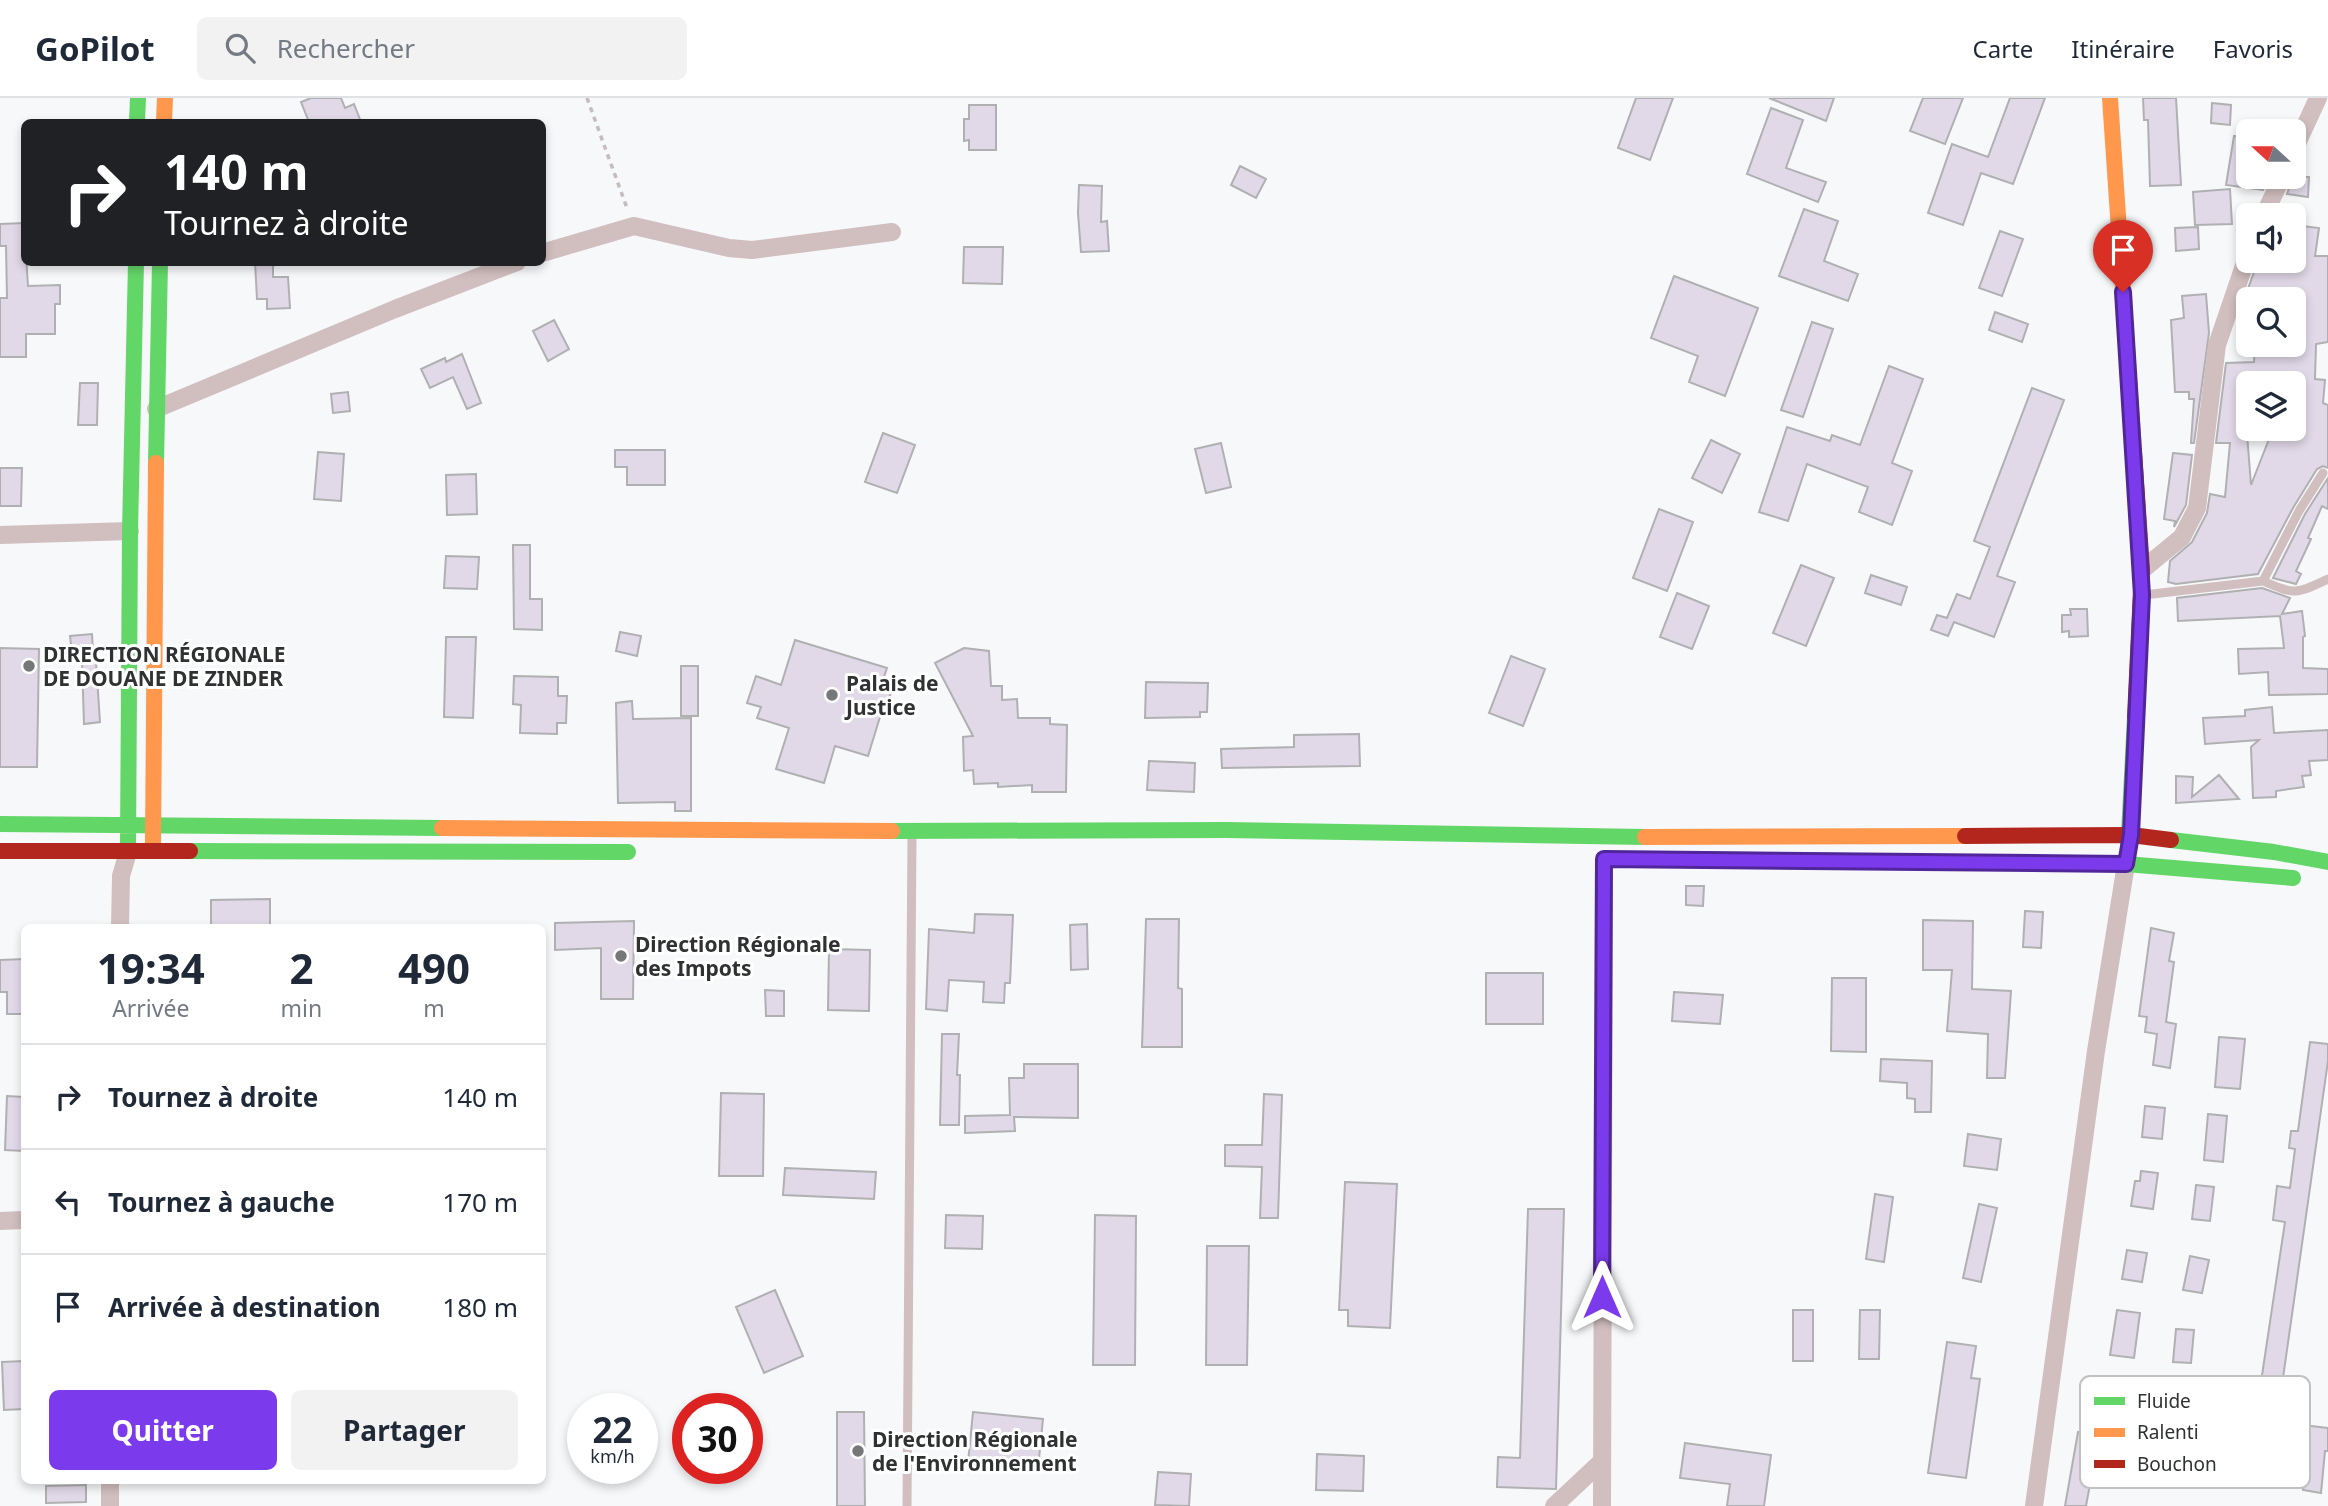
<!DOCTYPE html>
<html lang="fr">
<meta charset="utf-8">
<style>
:root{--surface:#fff;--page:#f2f2f3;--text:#1f2937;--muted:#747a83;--line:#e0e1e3;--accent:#7c3aed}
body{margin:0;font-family:"Noto Sans",sans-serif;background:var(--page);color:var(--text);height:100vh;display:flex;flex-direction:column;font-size:26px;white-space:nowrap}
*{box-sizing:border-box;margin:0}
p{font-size:23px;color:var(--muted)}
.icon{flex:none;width:38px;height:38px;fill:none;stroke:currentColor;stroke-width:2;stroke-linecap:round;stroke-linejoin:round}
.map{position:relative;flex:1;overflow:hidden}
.sheet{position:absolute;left:21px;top:826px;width:525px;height:560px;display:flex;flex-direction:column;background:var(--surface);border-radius:10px;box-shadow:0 4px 10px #0003}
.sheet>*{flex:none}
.banner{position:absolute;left:21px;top:21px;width:525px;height:147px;border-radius:10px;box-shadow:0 4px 10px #0003;background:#202124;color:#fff;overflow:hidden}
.needle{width:46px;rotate:291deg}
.fabs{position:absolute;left:2236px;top:21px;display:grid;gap:14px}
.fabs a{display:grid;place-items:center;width:70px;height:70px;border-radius:10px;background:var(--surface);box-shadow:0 4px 10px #0003;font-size:35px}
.speed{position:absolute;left:567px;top:1295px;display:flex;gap:14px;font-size:35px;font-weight:700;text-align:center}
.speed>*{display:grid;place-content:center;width:91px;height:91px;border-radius:50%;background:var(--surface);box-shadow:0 4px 10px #0003;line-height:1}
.speed small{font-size:18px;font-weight:400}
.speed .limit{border:10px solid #d22;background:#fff;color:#111}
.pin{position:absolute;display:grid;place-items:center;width:60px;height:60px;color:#fff;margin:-72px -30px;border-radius:50% 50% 50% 0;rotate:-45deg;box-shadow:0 0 7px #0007}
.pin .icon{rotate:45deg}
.me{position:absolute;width:77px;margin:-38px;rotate:0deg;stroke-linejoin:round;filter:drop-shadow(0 0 5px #0008)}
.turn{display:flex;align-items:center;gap:24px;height:147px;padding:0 28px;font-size:32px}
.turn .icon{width:91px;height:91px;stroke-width:2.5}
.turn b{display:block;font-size:49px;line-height:60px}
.eta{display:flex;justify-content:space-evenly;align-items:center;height:119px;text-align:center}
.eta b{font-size:42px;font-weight:700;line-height:49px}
.button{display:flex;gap:14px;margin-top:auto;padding:14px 28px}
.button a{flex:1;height:80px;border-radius:10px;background:var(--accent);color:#fff;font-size:28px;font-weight:700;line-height:80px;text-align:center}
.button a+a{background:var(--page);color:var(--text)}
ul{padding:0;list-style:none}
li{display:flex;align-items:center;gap:21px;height:105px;padding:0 28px;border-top:2px solid var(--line)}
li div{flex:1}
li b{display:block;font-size:26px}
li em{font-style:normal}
header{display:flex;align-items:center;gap:42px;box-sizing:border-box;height:98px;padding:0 35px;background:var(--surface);border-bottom:2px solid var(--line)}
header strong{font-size:33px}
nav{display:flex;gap:38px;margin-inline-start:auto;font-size:24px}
.search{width:490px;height:63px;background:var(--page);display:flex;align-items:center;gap:18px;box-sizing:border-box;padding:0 24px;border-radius:10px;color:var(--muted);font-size:26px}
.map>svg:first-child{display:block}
.building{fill:#e2d9e8;stroke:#b0b0b2;stroke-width:2;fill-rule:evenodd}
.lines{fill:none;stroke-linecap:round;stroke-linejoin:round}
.path{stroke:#c6bcbc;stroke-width:3.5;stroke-dasharray:5 5;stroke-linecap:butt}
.lane{stroke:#d1bebe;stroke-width:9}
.street{stroke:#d1bebe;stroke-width:18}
.fast{stroke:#63d668;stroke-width:16}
.slow{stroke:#ff974d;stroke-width:16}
.jam{stroke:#b3261e;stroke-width:16}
.route-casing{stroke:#51269a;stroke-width:18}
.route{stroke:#7c3aed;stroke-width:12}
.poi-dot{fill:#757778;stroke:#fff;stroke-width:2.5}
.labels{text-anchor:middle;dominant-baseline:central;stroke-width:6;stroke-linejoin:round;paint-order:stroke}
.poi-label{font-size:21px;font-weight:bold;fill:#2f3132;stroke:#fff;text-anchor:start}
.key{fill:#fff;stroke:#c1c1c2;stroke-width:2}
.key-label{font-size:19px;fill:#2f3132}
</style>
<header>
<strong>GoPilot</strong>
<div class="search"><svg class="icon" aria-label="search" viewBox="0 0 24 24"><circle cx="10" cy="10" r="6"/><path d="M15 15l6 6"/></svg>Rechercher</div>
<nav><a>Carte</a><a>Itinéraire</a><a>Favoris</a></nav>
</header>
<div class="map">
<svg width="2328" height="1408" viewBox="0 0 2328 1408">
<rect width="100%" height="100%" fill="#f6f8fa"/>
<!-- building -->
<path class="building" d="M311 0H341L345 10 354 6 361 24H309L301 4Z
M1636 0H1673L1650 62 1618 50Z
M1769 0H1834L1826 23Z
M1923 0H1963L1945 46 1910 33Z
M2010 0H2045L2013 86 1981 75 1963 127 1928 115 1952 46 1988 59Z
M2143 0H2176L2181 87 2150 88 2148 22H2144Z
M2212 5 2231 7 2230 27 2211 25Z
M969 7H996V52H969V42L964 43V21H969Z
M1771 10 1803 22 1786 70 1826 84 1818 104 1747 76Z
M2234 38 2249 40V79H2270L2263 92 2226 87Z
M1240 68 1266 81 1256 100 1231 87Z
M2293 79H2309L2308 99 2287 96Z
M1079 87 1102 88 1101 124 1107 123 1109 153 1081 154 1078 115Z
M2230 91 2232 126 2195 127 2193 94Z
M1804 111 1838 123 1824 163 1858 176 1848 203 1779 178Z
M24 125 28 188 60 187V206H55V236H26V259H0V200H7L6 148H0V126Z
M2294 127 2319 130 2315 158H2328V244L2316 246 2315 281 2325 282 2323 305 2328 307V370L2323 368 2317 371 2293 410 2258 476 2176 486 2168 484 2170 463 2192 444 2207 415 2210 396 2225 399 2230 345H2216L2226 265 2254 264 2255 247H2294V201L2245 199 2258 163H2294ZM2243 285H2294V338L2273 331 2251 387Z
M2198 129 2199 151 2176 153 2175 130Z
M2000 133 2023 141 2002 198 1979 190Z
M964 149H1003L1002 186 963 185Z
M255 164H273V179H288L290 210 267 211V201H257Z
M1674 178 1758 210 1725 298 1689 284 1698 258 1651 240Z
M2206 196 2209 235 2194 345H2191L2194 301H2189V294H2175L2171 222 2184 220 2182 198Z
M1995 214 2028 226 2022 244 1989 232Z
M554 222 569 251 548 263 533 233Z
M1812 224 1833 231 1803 319 1781 312Z
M462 256 481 305 467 311 453 279 430 290 421 271 445 260 446 264Z
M1889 268 1923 281 1892 365 1912 373 1892 427 1859 414 1868 389 1807 366 1788 423 1759 414 1787 329 1830 343 1832 337 1860 347Z
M80 285H98L97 327H78Z
M2032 290 2064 302 1997 478 2015 484 1994 539 1954 524 1948 538 1931 532 1937 517 1947 520 1957 496 1970 501 1990 449 1974 443Z
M348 294 350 313 333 315 331 296Z
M883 335 915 347 897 395 865 384Z
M1711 342 1740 356 1722 395 1692 380Z
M1221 345 1231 389 1206 395 1195 351Z
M615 352H665V387H627V369H615Z
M318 354 344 356 341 403 314 401Z
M2173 355 2192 357 2186 407 2174 429 2175 423 2164 421Z
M0 370H22L21 408H0Z
M476 376 477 416 447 417 446 377Z
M2328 380V411L2322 408 2308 440 2311 441 2296 473 2301 476 2296 486 2273 480 2305 416Z
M1659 411 1693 424 1667 493 1633 480Z
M513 447H530V501H542V532L514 531Z
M446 458 479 459 477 491 444 490Z
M1801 467 1834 480 1806 548 1773 535Z
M1871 477 1907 489 1901 507 1865 495Z
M2262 490 2290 500 2282 516 2302 513 2305 538 2303 539V570L2328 571V596L2269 597 2268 574 2239 576 2238 551 2284 550 2280 518 2178 523 2177 500Z
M1677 495 1709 508 1692 551 1660 539Z
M2070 511H2087L2088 538 2069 539V533L2062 534V517H2071Z
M620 534 641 538 637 558 616 553Z
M92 536 93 553 72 555 70 538Z
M446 539H476L473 620 444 619Z
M795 542 887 570 883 582 894 585 887 607 884 606 868 658 835 648 824 685 776 671 789 630 757 620 761 609 747 605 756 578 781 587Z
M0 550 39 551 37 669H0Z
M964 550 989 553 991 588H1002V602L1017 601 1018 620H1050V626L1067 627 1066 694H1032V687L998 689V685L974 686 973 672 964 673 963 639 973 638 935 565Z
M1511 558 1545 571 1523 628 1489 615Z
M82 564H96L100 624 84 626Z
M681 568H698V618H681Z
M514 578 558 579V598H567L566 625H557V636L520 635 521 607 513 606Z
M1146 584 1208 585 1207 614H1200V619L1145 620Z
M632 603 633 621 691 620V713H675V704L618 705 616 605Z
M2272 609 2274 635 2328 632V662L2309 663 2311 677 2302 678 2304 689 2276 693V699L2253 700 2251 649 2259 642 2205 646 2203 620 2245 618V612Z
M1359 636 1360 668 1222 670 1221 651 1294 649V637Z
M1149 663 1195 665 1194 694 1147 692Z
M2219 677 2239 701 2176 705V678L2193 679 2192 699Z
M1686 788H1704L1703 808 1686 807Z
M270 801V830H211V802Z
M2025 813 2043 814 2041 850 2023 849Z
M975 816 1013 817 1010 885H1005L1004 905 983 904 984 884 949 882 947 913 926 911 929 831 974 835Z
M1146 821H1179L1178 890 1182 891V949H1142Z
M1923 822 1973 823 1972 891 2011 893 2005 980H1987L1988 936 1947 933 1952 872H1923Z
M634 823 633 901H601V850L555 852V825Z
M1087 826 1088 871 1071 872 1070 827Z
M2151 830 2174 835 2169 863 2174 864 2166 924 2176 926 2170 970 2153 967 2157 936 2145 934 2147 919 2139 918Z
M829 851 870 852 869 913 828 912Z
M24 861V916H7V894H0V862Z
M1486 875H1543V926H1486Z
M1832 880H1866V954L1831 953Z
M765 892 784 893V918H766Z
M1674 894 1723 897 1720 926 1672 923Z
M942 936H959L957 977H960L959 1027H940Z
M2219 939 2245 941 2240 991 2215 989Z
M2310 944 2328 946V963L2282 1287 2261 1284 2285 1124 2273 1122 2277 1088 2290 1090 2295 1051 2289 1050 2291 1033H2298Z
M1881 961 1932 963 1931 1014H1915V1001L1907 1000V985L1880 983Z
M1024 966H1078V1020L1014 1019 1015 1033 965 1035V1018L1010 1017 1009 980H1024Z
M721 995 764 996 763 1078H719Z
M1264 996 1282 997 1278 1120H1260L1262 1069 1225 1068V1047H1262Z
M7 998 24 999V1053L5 1052Z
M2145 1008 2165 1010 2162 1041 2142 1039Z
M2208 1016 2227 1018 2223 1064 2204 1062Z
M1968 1036 2001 1041 1997 1072 1964 1068Z
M785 1070 876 1074 874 1101 783 1097Z
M2141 1073 2158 1075 2153 1111 2131 1108 2135 1083H2140Z
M1345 1084 1397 1086 1390 1230 1348 1228V1212H1339Z
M2196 1087 2214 1089 2210 1123 2192 1121Z
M1875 1096 1893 1099 1884 1164 1866 1161Z
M1979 1106 1997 1110 1981 1184 1963 1180Z
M1528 1111H1564L1556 1391 1497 1389 1498 1359 1520 1360Z
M946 1117 983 1118 982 1151 945 1150Z
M1095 1117 1136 1118 1135 1267H1093Z
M1207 1148H1249L1247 1267H1206Z
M2127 1152 2147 1155 2142 1184 2122 1181Z
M2190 1158 2209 1162 2202 1195 2183 1192Z
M775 1192 803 1258 764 1275 736 1209Z
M1793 1212H1813V1263H1793Z
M1860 1212H1880L1879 1261H1859Z
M2117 1212 2140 1215 2134 1260 2110 1257Z
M2176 1231 2194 1232 2191 1265 2173 1264Z
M1947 1244 1976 1248 1971 1280 1980 1281 1966 1380 1928 1375Z
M24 1263V1311L4 1312 2 1264Z
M2235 1286 2272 1291 2269 1323 2328 1330V1353H2325L2321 1395 2303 1392 2309 1351 2259 1345 2257 1368 2221 1364 2224 1335 2183 1329 2185 1311 2231 1318Z
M837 1314H864L865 1408H837Z
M973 1314 1043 1321 1038 1371 968 1364Z
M2078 1334 2099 1338 2086 1408H2065Z
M1685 1345 1771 1357 1764 1408H1727L1730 1386 1680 1380Z
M1317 1356 1364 1358 1363 1393 1316 1392Z
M1158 1374 1191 1376 1189 1408 1155 1407Z
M86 1387V1404L46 1405V1388Z"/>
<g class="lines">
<!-- path -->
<path class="path" d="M587 0 627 110"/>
<!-- lane -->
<path class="lane" d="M2323 375 2299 413 2263 483C2295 497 2296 496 2328 481
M2144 497 2263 483
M907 1408 912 738"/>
<!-- street -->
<path class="street" d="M2294 52 2318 0
M2264 117 2282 79
M542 155 634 128 729 150 752 152 892 134
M156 311 395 211 517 164
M0 437 130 433
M2142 472 2182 439 2197 410 2217 247 2249 153
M120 830 121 778 128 754
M0 1123 24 1122
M110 1408V1382
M1554 1408 1601 1364
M1602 1408 1604 761
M2034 1408 2096 953 2126 766"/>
<!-- fast -->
<path class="fast" d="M137 24 138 0
M156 365 160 164
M0 726 442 730
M892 733 1226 732 1645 739
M2171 742 2274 754 2328 764
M128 747 130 433 136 164
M190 753 628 754
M2128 756 2135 619
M1665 761 2126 766 2293 780"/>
<!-- slow -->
<path class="slow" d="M2110 0 2134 353
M164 24 165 0
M442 730 892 733
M1645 739 1965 738
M153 745 156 365"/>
<!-- jam -->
<path class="jam" d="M2134 353 2142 472 2135 619
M1965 738 2131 737 2171 742
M0 753H190"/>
</g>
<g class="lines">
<defs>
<path id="route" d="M1602 1199 1604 761 2126 766 2131 737 2142 497 2123 194"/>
</defs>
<!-- route casing -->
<use href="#route" class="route-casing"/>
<!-- route -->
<use href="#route" class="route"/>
</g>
<!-- markers -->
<g class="poi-dot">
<circle cx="29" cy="568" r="7"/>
<circle cx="832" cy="597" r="7"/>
<circle cx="621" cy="858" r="7"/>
<circle cx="858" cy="1353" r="7"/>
</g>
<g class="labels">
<!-- poi labels -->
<g class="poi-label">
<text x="43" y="556">DIRECTION RÉGIONALE<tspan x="43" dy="24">DE DOUANE DE ZINDER</tspan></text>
<text x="846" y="585">Palais de<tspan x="846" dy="24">Justice</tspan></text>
<text x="635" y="846">Direction Régionale<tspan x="635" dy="24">des Impots</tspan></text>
<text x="872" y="1341">Direction Régionale<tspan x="872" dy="24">de l'Environnement</tspan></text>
</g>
</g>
<!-- legend -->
<rect x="2080" y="1278" width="230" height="112" rx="10" class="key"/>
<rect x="2094" y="1299" width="31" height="8" fill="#63d668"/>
<rect x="2094" y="1330" width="31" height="9" fill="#ff974d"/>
<rect x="2094" y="1362" width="31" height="8" fill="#b3261e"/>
<g class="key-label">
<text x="2137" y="1310">Fluide</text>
<text x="2137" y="1341">Ralenti</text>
<text x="2137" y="1373">Bouchon</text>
</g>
</svg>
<div class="fabs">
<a><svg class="needle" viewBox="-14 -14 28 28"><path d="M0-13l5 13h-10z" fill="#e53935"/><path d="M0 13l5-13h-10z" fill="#747a83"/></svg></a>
<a><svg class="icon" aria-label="sound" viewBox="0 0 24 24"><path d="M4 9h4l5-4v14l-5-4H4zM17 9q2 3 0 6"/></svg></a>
<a><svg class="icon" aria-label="search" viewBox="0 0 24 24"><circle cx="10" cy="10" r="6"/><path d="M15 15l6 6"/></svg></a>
<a><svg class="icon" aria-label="layers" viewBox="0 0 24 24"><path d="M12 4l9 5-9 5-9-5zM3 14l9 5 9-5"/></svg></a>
</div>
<div class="speed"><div>22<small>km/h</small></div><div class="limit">30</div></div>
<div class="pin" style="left:2123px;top:194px;background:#d93025"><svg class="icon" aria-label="arrive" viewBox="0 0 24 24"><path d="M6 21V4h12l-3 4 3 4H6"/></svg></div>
<svg class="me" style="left:1602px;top:1199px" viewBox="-20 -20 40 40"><path d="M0-17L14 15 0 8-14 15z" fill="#7c3aed" stroke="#fff" stroke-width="4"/></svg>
<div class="banner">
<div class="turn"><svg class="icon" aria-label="right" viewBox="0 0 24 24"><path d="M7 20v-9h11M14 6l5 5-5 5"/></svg><div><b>140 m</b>Tournez à droite</div></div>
</div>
<section class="sheet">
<div class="eta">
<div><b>19:34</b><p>Arrivée</p></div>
<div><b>2</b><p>min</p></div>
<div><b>490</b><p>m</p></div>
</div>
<ul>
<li><svg class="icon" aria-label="right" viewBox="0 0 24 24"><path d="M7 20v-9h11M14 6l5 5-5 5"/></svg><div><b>Tournez à droite</b></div><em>140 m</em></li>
<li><svg class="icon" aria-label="left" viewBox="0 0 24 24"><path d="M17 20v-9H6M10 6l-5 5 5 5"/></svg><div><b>Tournez à gauche</b></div><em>170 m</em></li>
<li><svg class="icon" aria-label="arrive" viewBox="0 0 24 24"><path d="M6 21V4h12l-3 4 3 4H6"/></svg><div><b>Arrivée à destination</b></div><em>180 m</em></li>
</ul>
<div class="button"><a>Quitter</a><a>Partager</a></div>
</section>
</div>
